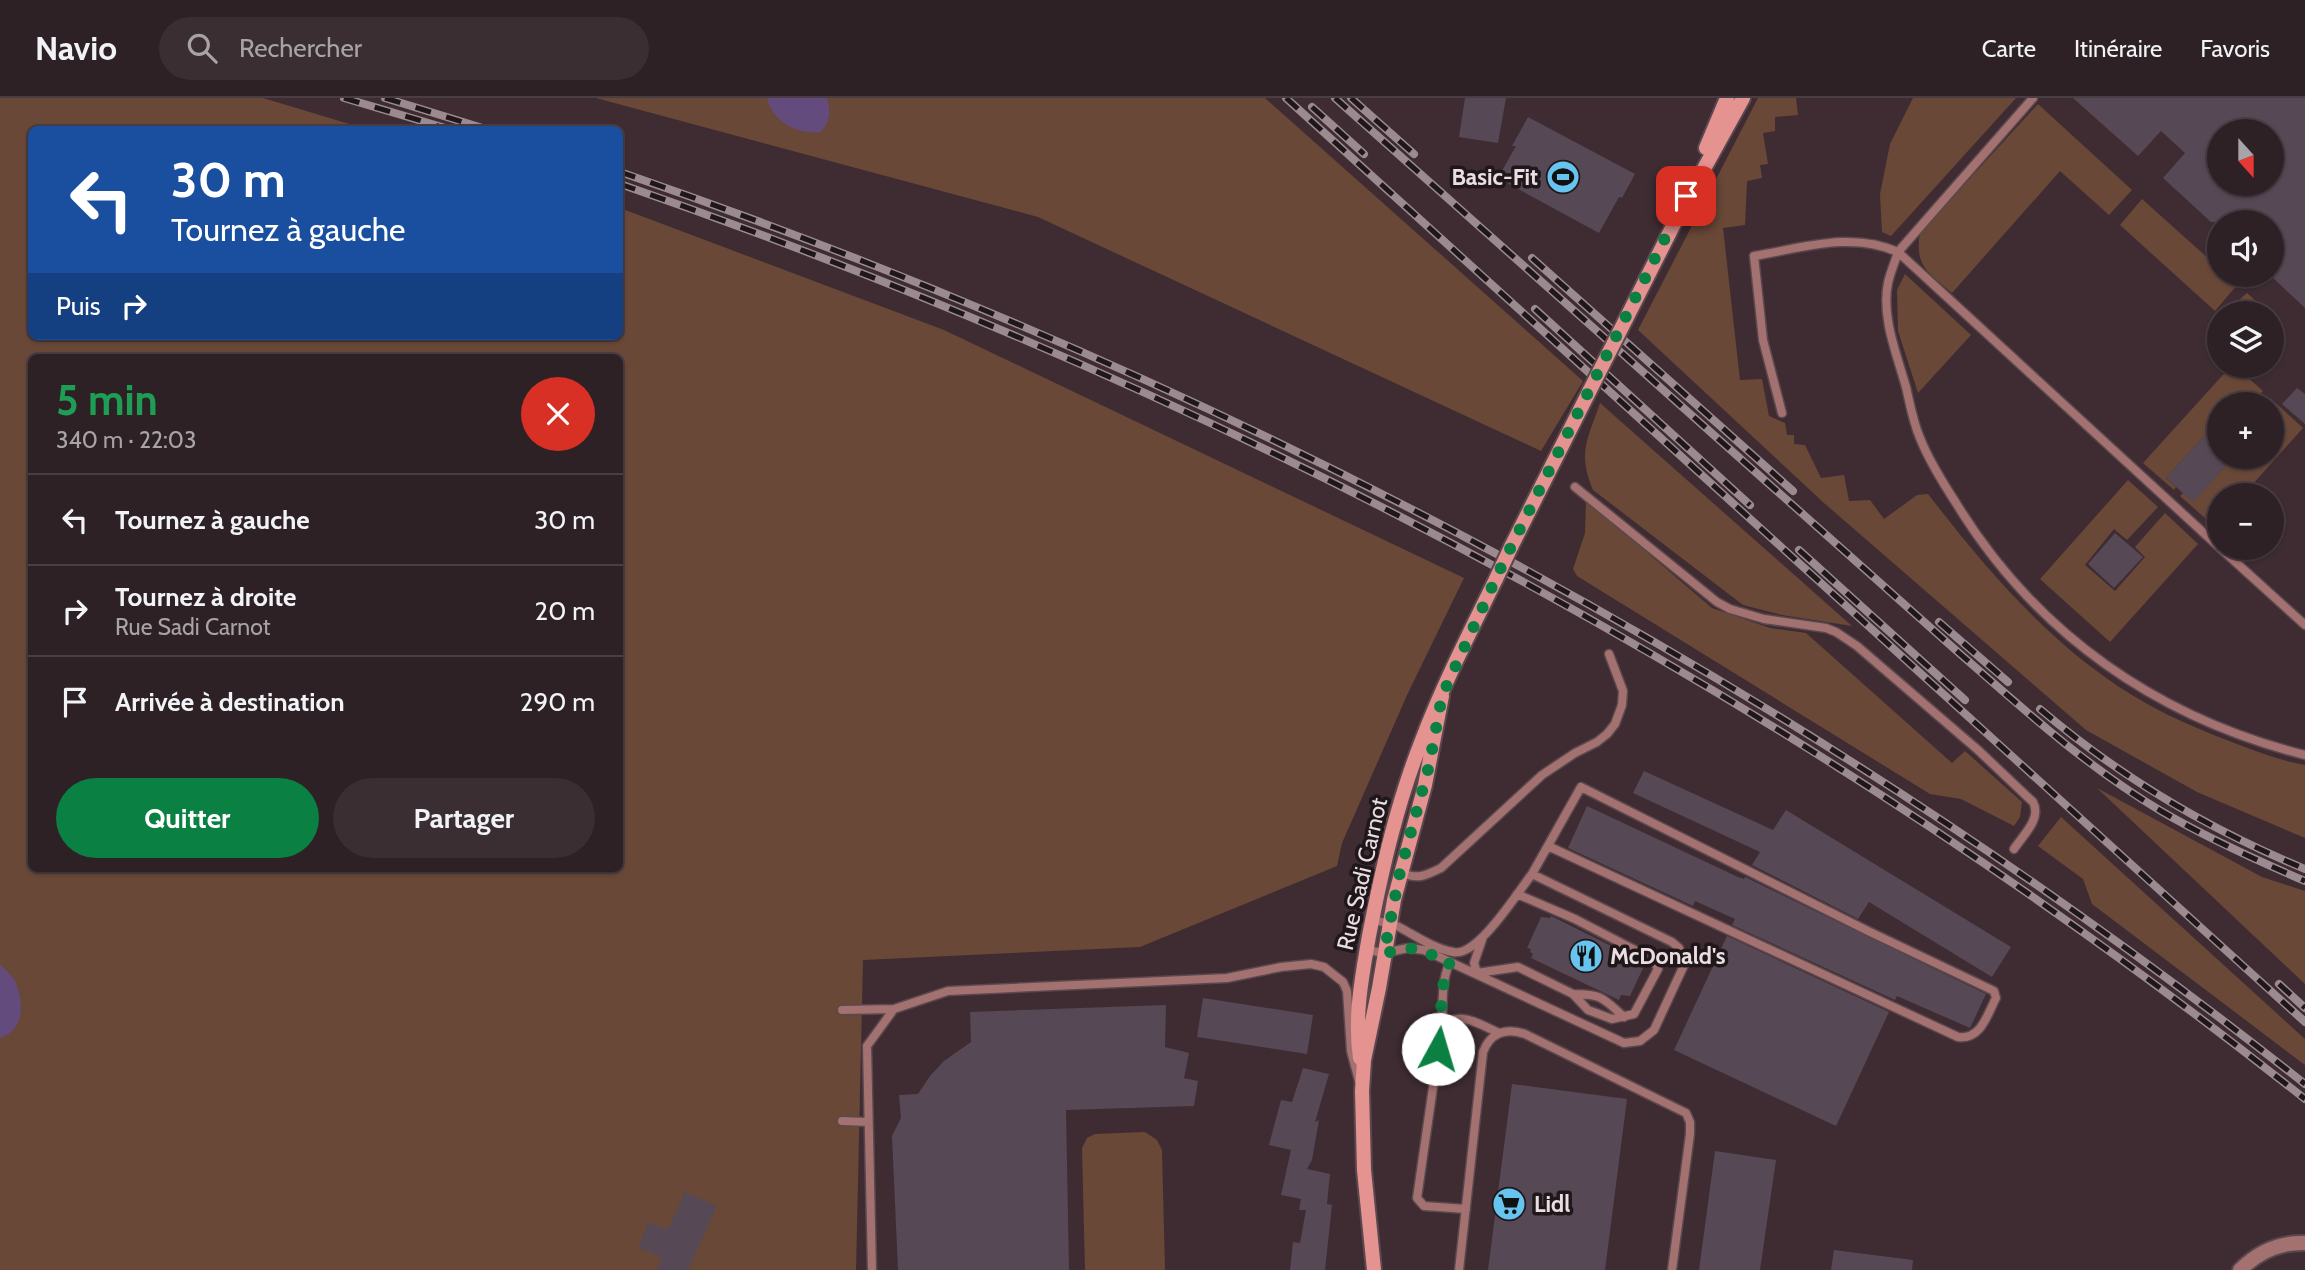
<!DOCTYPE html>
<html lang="fr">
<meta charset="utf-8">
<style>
:root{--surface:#2e2126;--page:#3a2e32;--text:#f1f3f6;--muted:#a7a3a7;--line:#493e43;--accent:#0b8043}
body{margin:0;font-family:Cabin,sans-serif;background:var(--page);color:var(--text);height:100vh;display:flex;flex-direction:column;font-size:26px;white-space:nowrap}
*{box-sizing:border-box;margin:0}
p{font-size:23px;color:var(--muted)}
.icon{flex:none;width:38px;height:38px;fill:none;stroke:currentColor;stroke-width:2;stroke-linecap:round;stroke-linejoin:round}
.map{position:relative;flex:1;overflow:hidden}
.details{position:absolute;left:28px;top:256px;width:595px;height:518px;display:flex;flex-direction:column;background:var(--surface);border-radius:10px;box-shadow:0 2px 5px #0004,0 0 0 2px var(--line)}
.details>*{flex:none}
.banner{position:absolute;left:28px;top:28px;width:595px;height:214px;border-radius:10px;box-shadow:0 2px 5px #0004,0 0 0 2px var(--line);background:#1a4fa0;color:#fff;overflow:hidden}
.needle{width:46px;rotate:159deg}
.fabs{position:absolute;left:2207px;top:21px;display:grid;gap:14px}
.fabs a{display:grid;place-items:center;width:77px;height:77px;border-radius:50%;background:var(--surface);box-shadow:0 2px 5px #0004,0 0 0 2px var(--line);font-size:35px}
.pin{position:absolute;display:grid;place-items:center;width:60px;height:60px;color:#fff;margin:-30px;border-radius:14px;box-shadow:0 4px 10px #0006}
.me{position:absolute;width:77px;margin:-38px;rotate:6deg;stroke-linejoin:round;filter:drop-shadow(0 0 5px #0008)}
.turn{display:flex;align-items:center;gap:24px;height:147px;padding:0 28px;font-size:32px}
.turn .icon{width:91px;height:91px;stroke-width:2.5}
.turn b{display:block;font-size:49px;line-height:60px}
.then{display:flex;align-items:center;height:66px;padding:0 28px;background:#0003;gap:14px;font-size:26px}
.round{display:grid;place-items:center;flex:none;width:74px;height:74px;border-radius:37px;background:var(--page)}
.headline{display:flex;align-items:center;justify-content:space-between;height:119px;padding:0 28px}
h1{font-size:42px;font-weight:700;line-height:52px;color:#1e9e55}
.primary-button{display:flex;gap:14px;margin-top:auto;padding:14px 28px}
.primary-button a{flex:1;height:80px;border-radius:42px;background:var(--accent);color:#fff;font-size:28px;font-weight:700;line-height:80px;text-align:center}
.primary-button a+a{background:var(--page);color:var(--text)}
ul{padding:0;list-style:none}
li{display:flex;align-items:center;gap:21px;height:91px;padding:0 28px;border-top:2px solid var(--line)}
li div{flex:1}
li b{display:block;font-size:26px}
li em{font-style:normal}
header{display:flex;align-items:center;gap:42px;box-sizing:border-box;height:98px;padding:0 35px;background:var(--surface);border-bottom:2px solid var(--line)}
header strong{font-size:33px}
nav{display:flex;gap:38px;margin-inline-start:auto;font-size:24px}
.search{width:490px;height:63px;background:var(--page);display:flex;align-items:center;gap:18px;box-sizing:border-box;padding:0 24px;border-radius:38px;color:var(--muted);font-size:26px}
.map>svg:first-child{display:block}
.green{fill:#6a4838;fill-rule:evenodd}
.water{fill:#634b7d}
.building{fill:#574855;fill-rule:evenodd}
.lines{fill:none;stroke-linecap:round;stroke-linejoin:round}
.lane-casing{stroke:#5a484e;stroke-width:11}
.street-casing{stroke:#5a484e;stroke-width:18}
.secondary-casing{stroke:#5a484e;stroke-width:18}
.lane{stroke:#a3716f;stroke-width:8}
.street{stroke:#a3716f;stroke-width:14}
.secondary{stroke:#e49391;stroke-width:14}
.rail-casing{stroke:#9b8b90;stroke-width:8}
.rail{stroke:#1f171a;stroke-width:5;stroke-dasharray:16;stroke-linecap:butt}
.secondary-bridge-casing{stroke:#5a484e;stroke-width:18;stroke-linecap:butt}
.secondary-bridge{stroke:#e49391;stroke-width:14}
.route{stroke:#0b8043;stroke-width:12;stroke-dasharray:0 21.6}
.labels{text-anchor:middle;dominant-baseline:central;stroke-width:7;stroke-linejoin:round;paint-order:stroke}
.poi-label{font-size:23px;font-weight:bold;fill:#ebdee2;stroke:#1f171a;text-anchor:start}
.street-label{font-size:23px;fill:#ebdee2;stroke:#1f171a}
</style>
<header>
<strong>Navio</strong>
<div class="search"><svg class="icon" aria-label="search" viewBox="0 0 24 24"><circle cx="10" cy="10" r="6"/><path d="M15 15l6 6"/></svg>Rechercher</div>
<nav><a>Carte</a><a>Itinéraire</a><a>Favoris</a></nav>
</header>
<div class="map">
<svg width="2305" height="1172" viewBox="0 0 2305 1172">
<rect width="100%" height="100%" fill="#3e2c32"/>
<!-- green -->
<path class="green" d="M0 0H263L366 31 32 32V238H620V110L944 232 1464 480 1408 595 1342 745 1337 768 1140 849 863 862 856 1172H0ZM32 259H620V770H32Z
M596 0H1265L1583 283 1541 353 1038 119Z
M1758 0H1796L1798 17 1775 19V33L1763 35 1768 66 1760 67 1762 80 1747 83 1745 127 1723 130 1740 282 1762 281 1769 318 1785 325 1787 337H1794V346L1805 347 1821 380 1844 377 1849 403 1870 402 1884 421 1917 397 1928 396C1986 471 2050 547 2132 597 2161 615 2193 629 2224 641 2250 651 2277 662 2305 667V740L2197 694 2086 632 1824 405 1638 232Z
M1913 0H2016L1891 138 1882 134 1880 96 1890 46Z
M2038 6 2132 92 2109 117 2060 73 1952 195C1929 175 1914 168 1920 135Z
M2142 101 2219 170V177H2226L2237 187 2215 213 2120 127Z
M1905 176 1971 237 1918 295 1898 233 1897 192Z
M2247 195 2269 215H2254L2239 202Z
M2231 268H2235L2263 293 2251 306H2219V322L2166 380 2176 389 2174 392 2143 365Z
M2270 300 2303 330 2243 397H2219V424L2215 429 2180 398 2183 395 2193 403 2234 359H2272V306H2264Z
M1600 305 1852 528 1782 517 1743 507 1593 392C1577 354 1588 341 1600 305Z
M2128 382 2158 409 2127 442 2114 431 2085 467 2115 493 2145 459 2135 449 2165 415 2198 446 2110 544 2040 481Z
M1586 402 1712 510 1770 530 1806 535 1952 665 1965 653 2022 704 2020 719 2014 728 1961 701 1930 696 1577 478 1573 471 1585 435Z
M2097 690 2262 779 2305 793V886Z
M2061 719 2305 941V967L2092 806 2083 781 2038 748Z
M1145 1034 1157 1042 1162 1052 1165 1172H1085L1082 1050 1087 1040 1095 1036Z"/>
<!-- water -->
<path class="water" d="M767 0H827C831 14 830 23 821 34 797 37 773 24 767 0Z
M0 866C5 872 12 877 15 883 24 904 25 932 0 940Z"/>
<!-- building -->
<path class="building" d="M1465 0H1506L1498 45 1459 39Z
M2073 0H2305V210L2272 179V124H2211L2163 80 2185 55 2161 33 2138 58ZM2219 33H2272V86H2219Z
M1528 19 1635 76 1622 100 1619 99 1599 135 1498 80 1516 48H1512Z
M2297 290 2305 296V326L2282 306Z
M2219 322V359H2234L2193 404 2166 380Z
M2115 435 2143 459 2114 490 2088 466Z
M1644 673 1773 732 1786 712 2011 849 1992 879 1869 804 1858 821 1752 767 1760 754 1633 695Z
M1587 708 1738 779 1744 781 1745 779 1986 896 1970 930 1897 898 1895 902 1732 827 1735 821 1695 803 1693 808 1568 750Z
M1551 818 1641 863 1640 866 1644 868 1630 898 1621 897 1619 902 1531 860 1533 856 1530 854 1531 851 1527 850 1541 819 1550 820Z
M1727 838 1889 914 1836 1028 1674 952Z
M1203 900 1313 917 1307 956 1197 939Z
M1166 907 1165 949 1189 955 1184 980 1198 983 1194 1008 1066 1012 1069 1172H898L892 1038 901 1020 899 997 918 996 930 978 944 963 971 944 970 914Z
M1303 970 1329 976 1315 1024 1319 1022 1312 1062 1307 1071 1330 1076 1327 1106 1332 1107 1325 1172H1290L1293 1144 1300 1145 1306 1112H1299L1301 1101 1281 1097 1291 1052 1269 1047 1281 1002 1292 1004Z
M1512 986 1627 1001 1605 1172H1488Z
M1715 1053 1776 1062 1760 1172H1699Z
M685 1094 717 1108 688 1172H656L662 1160 638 1149 649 1124 668 1132Z
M1834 1152 1913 1162 1912 1172H1831Z"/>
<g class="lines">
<defs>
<path id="lane" d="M2033 0 1898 154C1895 164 1890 175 1888 185 1881 219 1897 257 1906 289 1910 306 1913 324 1920 340 1929 363 1943 385 1956 405 2036 536 2158 620 2305 657
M1782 315 1763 242 1754 158C1802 150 1852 133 1898 154L2219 449
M1575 389 1717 504 1730 511 1764 521 1826 530 1836 534 1857 548 1978 652 2033 704C2042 721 2023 737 2014 751
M2220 450 2305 527
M1400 774C1417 782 1425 778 1441 770L1542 677 1575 655 1597 644 1607 636 1615 626 1622 607 1623 593 1609 556
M1532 776 1581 689 1868 833 1994 893 1996 900C1987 917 1981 942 1958 939L1548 748
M1367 852 1384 855 1408 850 1424 852 1624 945 1640 943 1654 932 1685 865 1679 850 1672 844 1532 776C1518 794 1477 860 1453 854 1433 850 1416 838 1399 829 1391 825 1381 824 1372 822
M1477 875 1518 869 1573 896 1588 912 1612 921 1634 916 1658 871 1654 862 1575 821 1517 796
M1477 875 1474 865 1482 842
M1573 896C1602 896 1603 900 1624 919
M842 912 894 911
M1442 927C1443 906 1441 883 1450 864
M842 1023 868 1024
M1466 1111 1424 1108 1417 1100 1442 927C1461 913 1479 926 1499 935
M872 1172 867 948 894 911 948 893 1227 880 1281 869 1311 866 1324 869 1343 884 1347 893 1351 953 1359 983
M1459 1172 1483 954C1490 935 1506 929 1525 936L1686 1015 1690 1024V1036L1672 1172"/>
<path id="street" d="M2240 1172C2258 1154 2279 1144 2305 1145"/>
<path id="secondary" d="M1706 50 1727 0
M1626 221 1679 116 1743 0
M1511 449 1590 292
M1360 960C1354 919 1362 878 1369 838 1382 771 1397 705 1422 642 1443 587 1470 534 1496 481
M1374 1172 1364 1072 1362 993 1364 962 1379 890 1394 802 1425 687 1442 598"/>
</defs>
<!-- lane casing -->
<use href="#lane" class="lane-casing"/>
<!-- street casing -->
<use href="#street" class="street-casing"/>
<!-- secondary casing -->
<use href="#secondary" class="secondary-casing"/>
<!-- lane -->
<use href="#lane" class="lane"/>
<!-- street -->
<use href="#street" class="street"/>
<!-- secondary -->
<use href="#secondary" class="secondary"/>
<defs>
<path id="rail" d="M344 0 452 32
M385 0 489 32
M1286 0 2305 924
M1335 0 1959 555C2023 611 2087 669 2161 713 2207 740 2256 762 2305 783
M1351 0 1414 56
M1312 9 1364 56
M620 74C1227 282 1801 587 2305 986
M620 86C1231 297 1797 599 2305 1001
M1532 160 1793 393
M1535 211 1750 407
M1799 452 1965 602
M1939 524 2008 584
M2040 611C2120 679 2208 731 2305 771
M2279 886 2305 910"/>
</defs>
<!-- rail casing -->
<use href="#rail" class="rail-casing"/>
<!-- rail -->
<use href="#rail" class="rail"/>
<defs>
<path id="secondary-bridge" d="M1590 292 1626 221
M1496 481 1511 449"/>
</defs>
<!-- secondary-bridge casing -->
<use href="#secondary-bridge" class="secondary-bridge-casing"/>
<!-- secondary-bridge -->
<use href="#secondary-bridge" class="secondary-bridge"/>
</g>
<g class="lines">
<!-- route -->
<path class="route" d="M1438 951C1443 923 1438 890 1450 864L1415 850 1384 855 1400 774 1429 668 1442 598 1503 465 1686 98"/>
</g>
<!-- icons -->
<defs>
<symbol id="stadium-disc" viewBox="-11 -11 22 22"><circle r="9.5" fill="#66c4ef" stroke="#1f171a"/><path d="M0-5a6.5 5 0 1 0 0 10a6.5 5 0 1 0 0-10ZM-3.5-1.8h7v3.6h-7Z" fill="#111"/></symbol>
<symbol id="restaurant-disc" viewBox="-11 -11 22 22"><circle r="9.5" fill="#66c4ef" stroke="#1f171a"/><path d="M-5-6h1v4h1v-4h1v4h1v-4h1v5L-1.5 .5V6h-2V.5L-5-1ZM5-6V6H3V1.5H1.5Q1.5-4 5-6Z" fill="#111"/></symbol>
<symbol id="supermarket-disc" viewBox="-11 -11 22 22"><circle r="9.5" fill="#66c4ef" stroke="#1f171a"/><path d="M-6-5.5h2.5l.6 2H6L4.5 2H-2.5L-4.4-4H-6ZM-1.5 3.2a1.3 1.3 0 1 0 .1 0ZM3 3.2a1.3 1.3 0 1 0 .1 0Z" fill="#111"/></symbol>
</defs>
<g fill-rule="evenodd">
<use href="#stadium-disc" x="1544" y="60" width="38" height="38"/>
<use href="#restaurant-disc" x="1567" y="839" width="38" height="38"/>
<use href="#supermarket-disc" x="1490" y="1087" width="38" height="38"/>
</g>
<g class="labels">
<!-- poi labels -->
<g class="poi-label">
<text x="1538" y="79" text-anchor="end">Basic-Fit</text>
<text x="1610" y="858">McDonald's</text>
<text x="1534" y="1106">Lidl</text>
</g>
<!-- street labels -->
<g class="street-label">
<text transform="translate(1362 776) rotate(-77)">Rue Sadi Carnot</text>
</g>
</g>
</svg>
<div class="fabs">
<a><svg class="needle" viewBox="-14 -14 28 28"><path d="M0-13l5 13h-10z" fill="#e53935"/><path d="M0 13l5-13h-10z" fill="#a7a3a7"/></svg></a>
<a><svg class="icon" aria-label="sound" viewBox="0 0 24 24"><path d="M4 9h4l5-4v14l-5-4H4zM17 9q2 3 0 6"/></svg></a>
<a><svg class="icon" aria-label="layers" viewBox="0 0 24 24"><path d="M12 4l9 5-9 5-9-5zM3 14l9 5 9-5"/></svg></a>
<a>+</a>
<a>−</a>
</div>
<div class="pin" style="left:1686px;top:98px;background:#d93025"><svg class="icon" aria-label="arrive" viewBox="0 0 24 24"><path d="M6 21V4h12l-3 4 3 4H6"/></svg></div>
<svg class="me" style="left:1438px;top:951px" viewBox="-20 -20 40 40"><circle r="19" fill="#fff"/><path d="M0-13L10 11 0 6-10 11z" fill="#0b8043"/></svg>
<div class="banner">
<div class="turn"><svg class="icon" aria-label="left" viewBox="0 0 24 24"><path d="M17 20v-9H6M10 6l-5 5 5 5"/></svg><div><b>30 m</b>Tournez à gauche</div></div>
<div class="then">Puis<svg class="icon" aria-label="right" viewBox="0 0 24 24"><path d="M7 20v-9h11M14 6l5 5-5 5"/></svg></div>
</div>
<section class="details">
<div class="headline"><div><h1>5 min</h1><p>340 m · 22:03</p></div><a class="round" style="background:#d93025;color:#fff"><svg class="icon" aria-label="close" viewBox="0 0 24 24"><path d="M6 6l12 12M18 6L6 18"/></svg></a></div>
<ul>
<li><svg class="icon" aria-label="left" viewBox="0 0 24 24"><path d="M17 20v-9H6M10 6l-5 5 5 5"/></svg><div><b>Tournez à gauche</b></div><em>30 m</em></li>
<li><svg class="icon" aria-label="right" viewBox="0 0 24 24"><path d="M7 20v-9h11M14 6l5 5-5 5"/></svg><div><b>Tournez à droite</b><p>Rue Sadi Carnot</p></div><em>20 m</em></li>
<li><svg class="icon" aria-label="arrive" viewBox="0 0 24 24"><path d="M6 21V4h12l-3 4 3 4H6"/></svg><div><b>Arrivée à destination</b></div><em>290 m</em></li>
</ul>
<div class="primary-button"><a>Quitter</a><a>Partager</a></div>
</section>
</div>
